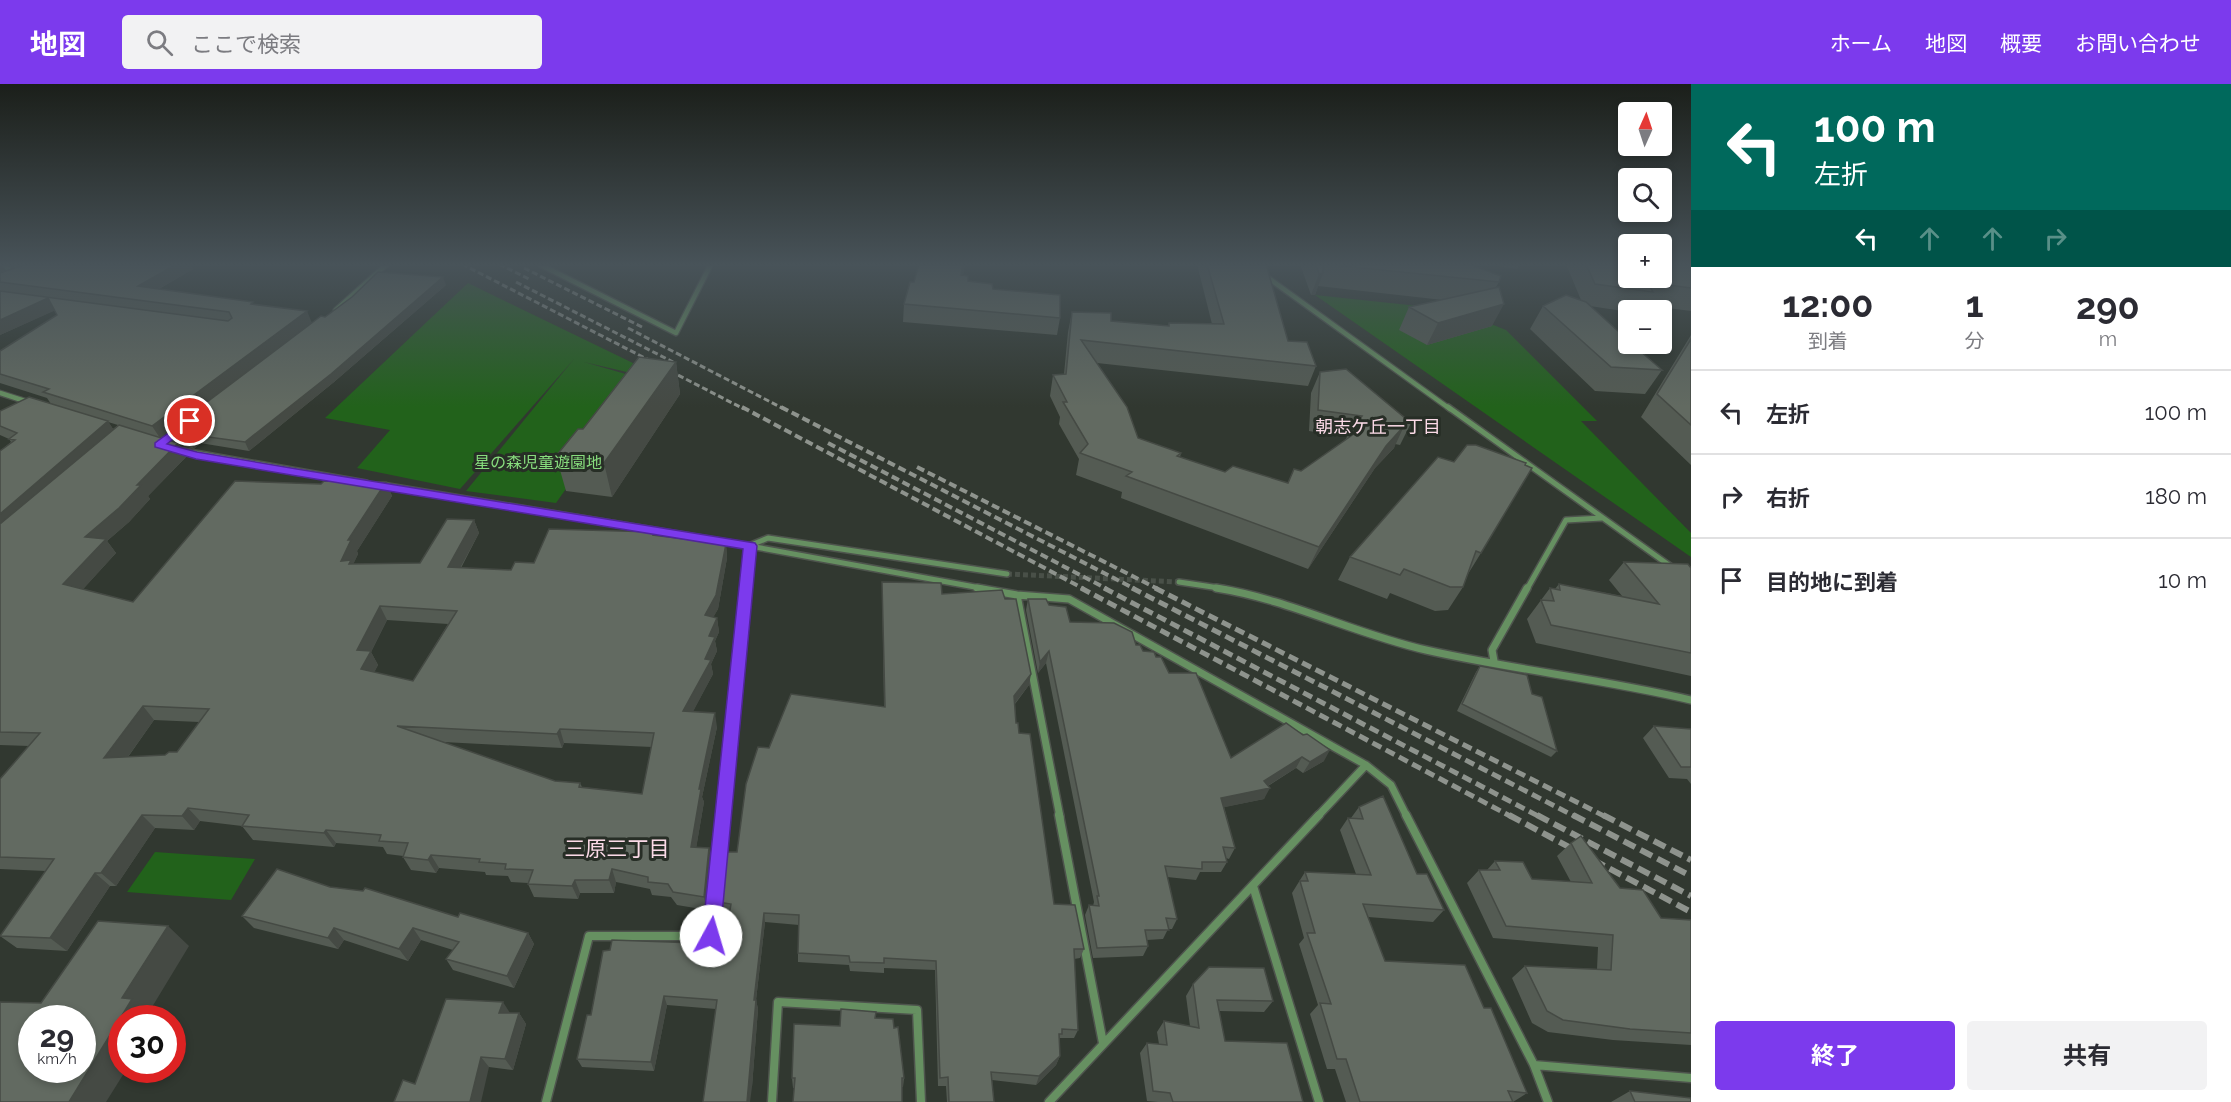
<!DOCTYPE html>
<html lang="ja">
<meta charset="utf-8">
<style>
:root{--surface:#fff;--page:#f2f2f3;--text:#2b2b33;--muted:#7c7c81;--line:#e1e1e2;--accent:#7c3aed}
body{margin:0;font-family:Raleway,"Noto Sans JP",sans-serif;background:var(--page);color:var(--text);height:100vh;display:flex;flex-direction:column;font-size:22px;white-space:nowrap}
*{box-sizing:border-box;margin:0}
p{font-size:20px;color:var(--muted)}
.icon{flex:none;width:33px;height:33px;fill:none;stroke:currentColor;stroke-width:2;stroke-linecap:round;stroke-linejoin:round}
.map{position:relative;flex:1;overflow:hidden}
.panel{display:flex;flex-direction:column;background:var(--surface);width:540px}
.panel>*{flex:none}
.hud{background:#00695c;color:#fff;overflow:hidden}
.needle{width:39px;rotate:3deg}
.controls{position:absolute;left:1618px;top:18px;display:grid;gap:12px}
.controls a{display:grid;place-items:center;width:54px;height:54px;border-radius:6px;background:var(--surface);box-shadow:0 3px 9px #0003;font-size:30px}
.speed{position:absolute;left:18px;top:921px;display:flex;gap:12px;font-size:30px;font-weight:700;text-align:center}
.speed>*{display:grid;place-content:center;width:78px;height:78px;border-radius:50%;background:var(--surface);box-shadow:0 3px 9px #0003;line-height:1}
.speed small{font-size:15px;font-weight:400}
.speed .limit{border:9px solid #d22;background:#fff;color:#111}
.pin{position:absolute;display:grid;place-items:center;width:51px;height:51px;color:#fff;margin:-26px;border:3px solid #fff;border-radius:50%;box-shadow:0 2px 6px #0007}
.me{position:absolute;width:66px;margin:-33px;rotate:6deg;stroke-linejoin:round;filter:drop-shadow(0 0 4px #0008)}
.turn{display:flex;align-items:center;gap:21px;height:126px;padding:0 24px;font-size:27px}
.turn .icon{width:78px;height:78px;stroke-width:2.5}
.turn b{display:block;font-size:42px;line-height:51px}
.lanes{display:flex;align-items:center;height:57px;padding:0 24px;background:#0003;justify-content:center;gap:30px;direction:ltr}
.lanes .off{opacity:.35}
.eta{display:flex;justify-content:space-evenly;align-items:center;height:102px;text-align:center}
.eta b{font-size:36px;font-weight:700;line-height:42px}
.button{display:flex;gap:12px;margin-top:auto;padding:12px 24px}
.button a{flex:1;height:69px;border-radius:6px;background:var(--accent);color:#fff;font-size:24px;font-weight:700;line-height:69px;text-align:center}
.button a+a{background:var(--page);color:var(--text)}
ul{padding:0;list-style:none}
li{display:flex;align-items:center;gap:18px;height:84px;padding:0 24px;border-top:2px solid var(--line)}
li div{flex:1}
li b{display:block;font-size:22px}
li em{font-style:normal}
header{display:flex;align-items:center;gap:36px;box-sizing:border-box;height:84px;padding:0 30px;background:var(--accent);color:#fff}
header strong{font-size:28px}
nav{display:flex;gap:33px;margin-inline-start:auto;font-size:21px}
.search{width:420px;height:54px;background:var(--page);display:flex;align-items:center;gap:15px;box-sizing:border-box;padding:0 21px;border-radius:6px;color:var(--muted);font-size:22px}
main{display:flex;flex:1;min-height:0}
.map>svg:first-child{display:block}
.green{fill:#22621b}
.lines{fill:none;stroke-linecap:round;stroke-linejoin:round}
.minor-tunnel{stroke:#495048;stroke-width:5;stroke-dasharray:5 3;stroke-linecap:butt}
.minor-far3-casing{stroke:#4e544d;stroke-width:7}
.minor-far2-casing{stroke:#4e544d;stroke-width:8}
.minor-far1-casing{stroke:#4e544d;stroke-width:10}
.minor-casing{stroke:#4e544d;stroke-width:11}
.minor-far3{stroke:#669061;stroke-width:4.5}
.minor-far2{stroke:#669061;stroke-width:5}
.minor-far1{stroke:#669061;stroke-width:7}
.minor{stroke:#669061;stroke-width:8}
.rail-far3{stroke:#8e938d;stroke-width:3;stroke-dasharray:6 3;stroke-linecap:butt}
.rail-far2{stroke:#8e938d;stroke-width:4;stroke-dasharray:8 4;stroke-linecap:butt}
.rail-far1{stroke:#8e938d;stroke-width:5;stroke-dasharray:10 5;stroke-linecap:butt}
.rail{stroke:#8e938d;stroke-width:6;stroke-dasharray:13 6;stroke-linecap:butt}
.wall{fill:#545b53;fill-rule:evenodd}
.shaded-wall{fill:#454a44}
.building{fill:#626a61;stroke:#454a44;stroke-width:1.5;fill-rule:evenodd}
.route{fill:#7c3aed;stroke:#51269a;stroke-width:1.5}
.labels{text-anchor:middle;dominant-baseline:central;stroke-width:6;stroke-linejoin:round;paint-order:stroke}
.park-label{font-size:16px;fill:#87dc7d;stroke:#272e26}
.neighbourhood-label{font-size:18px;fill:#fbdae7;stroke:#272e26}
.near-neighbourhood-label{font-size:21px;fill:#fbdae7;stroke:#272e26}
</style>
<header>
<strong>地図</strong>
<div class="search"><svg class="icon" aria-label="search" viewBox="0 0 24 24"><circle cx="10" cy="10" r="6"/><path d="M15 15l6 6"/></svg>ここで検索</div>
<nav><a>ホーム</a><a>地図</a><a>概要</a><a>お問い合わせ</a></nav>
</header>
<main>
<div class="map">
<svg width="1691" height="1018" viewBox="0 0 1691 1018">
<rect width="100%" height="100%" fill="#313830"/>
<!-- green -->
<path class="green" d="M468 199 637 281 631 289 584 278 643 295 556 419 466 407 574 275 460 405 357 384 390 346 325 334Z
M1315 211 1456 226 1506 246 1597 337H1581L1691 449V473Z
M155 768 255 775 231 816 127 808Z"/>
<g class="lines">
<!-- minor-tunnel -->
<path class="minor-tunnel" d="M1007 490 1179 498"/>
<defs>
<path id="minor-far3" d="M539 180 676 249 711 180
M0 181 16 189
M1264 191 1450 325
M336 226 387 180
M0 309 28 318"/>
<path id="minor-far2" d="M1448 323 1673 484
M178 366 366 399
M382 401 750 462 986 505
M751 461 768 454 1007 490
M1179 498 1226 505
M746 505 750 462
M1527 505 1566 436 1602 434"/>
<path id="minor-far1" d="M977 504 1017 511 1069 515 1366 681 1391 701 1407 733
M1216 504C1288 515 1355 550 1426 566 1514 586 1603 595 1691 616
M1017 511 1060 733
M1494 577 1492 566 1527 504
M723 733 746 504
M1317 733 1366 681"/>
<path id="minor" d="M1059 731 1103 959
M1406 731 1534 981 1548 1018
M1253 802 1319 1018
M1534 981 1691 994
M546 1018 589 852H711L723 731
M772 1018 778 918 917 926 921 1018
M1049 1018 1319 731"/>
</defs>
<!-- minor-far3 casing -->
<use href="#minor-far3" class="minor-far3-casing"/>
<!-- minor-far2 casing -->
<use href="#minor-far2" class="minor-far2-casing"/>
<!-- minor-far1 casing -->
<use href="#minor-far1" class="minor-far1-casing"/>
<!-- minor casing -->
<use href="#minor" class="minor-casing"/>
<!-- minor-far3 -->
<use href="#minor-far3" class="minor-far3"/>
<!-- minor-far2 -->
<use href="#minor-far2" class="minor-far2"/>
<!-- minor-far1 -->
<use href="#minor-far1" class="minor-far1"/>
<!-- minor -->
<use href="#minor" class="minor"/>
<!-- rail-far3 -->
<path class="rail-far3" d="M462 180 744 325
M499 180 531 196
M524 184 642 243
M516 198 673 278
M628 244 784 325"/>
<!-- rail-far2 -->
<path class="rail-far2" d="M742 323 1084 505
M781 323 1135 505
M828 359 1107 505
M917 383 1158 505"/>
<!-- rail-far1 -->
<path class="rail-far1" d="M1081 504 1512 733
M1104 504 1540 733
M1132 504 1576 733
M1155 504 1606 733"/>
<!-- rail -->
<path class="rail" d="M1509 731 1691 828
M1537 731 1691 812
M1573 731 1691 792
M1603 731 1691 776"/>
</g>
<!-- wall -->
<path class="wall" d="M0 180H2L6 187 15 184 6 180H190L193 185 159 205 254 220 312 239 325 233 446 201 334 298 249 367 200 359 194 365 179 360 186 373 148 412 150 415 129 438 107 457 116 469 83 505 133 518 321 400 386 398 392 412 357 467 358 470 353 480 420 479 474 436 479 449 461 484 511 486 534 479 654 448 655 451 726 460 727 474 718 525 713 533 717 534 719 548 715 557 717 567 711 580 713 590 693 627 717 643 702 713 704 718 696 764H709L712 777 707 826 677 821 671 813 652 811 650 805 616 798 614 809H580L578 815 534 813 528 800V799L511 798 508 792 486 791 485 788 439 784 436 789 411 786 403 773V772L387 770 383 763 336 759 334 763 253 756 242 742 200 737 194 746 155 744 116 802H110L67 867 17 864 0 852 46 787 0 785V695L29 662 0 661V367L11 358 9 355 0 351V327L51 320 47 314 0 299V267L57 231 55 226 0 251ZM108 338 118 341 113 345ZM166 349 171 357 161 354ZM387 536 448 540 413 597 374 588 378 581 371 568ZM154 636 199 638 177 668 165 671 128 673ZM443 658 562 664 564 659 652 663 642 710 582 703 580 699 555 697Z
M965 180 963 191 968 197 993 205 1060 234 1057 251 903 238 904 220 914 198Z
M1197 180H1266L1288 257 1316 282 1308 302 1097 279 1138 354 1181 369 1180 373 1225 388 1288 399 1301 387 1345 356 1347 353 1309 347 1311 309 1320 288 1411 339 1400 361 1395 360 1394 364 1375 384 1308 485 1121 414 1122 408 1076 391 1079 375 1059 340 1060 333 1050 312 1053 291 1064 290 1068 248 1072 228 1111 237 1168 242 1169 239 1212 240Z
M1300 180H1469L1499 198 1496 203 1492 242 1427 261 1399 246 1409 223 1443 216 1318 202 1315 211H1311Z
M1484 180H1520L1517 185Z
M1566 180H1691V227L1644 221 1641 226H1629V228L1590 222 1662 286 1645 310 1595 307 1530 245 1543 222 1581 216Z
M1691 251V381L1641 333Z
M676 278 680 310 612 413 566 407 556 372Z
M1438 373 1481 469 1468 490 1463 503 1448 526 1435 527 1390 509 1387 515 1338 496 1350 473Z
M1624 478 1691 484V592L1536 559 1527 535 1550 504 1555 505 1559 500 1622 512 1609 496Z
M882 498 942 510 1029 601 1015 620 1016 639 1019 649 1054 820 1084 865 1080 874 1074 875 1078 946 1074 954H1060L1059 956 1060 972 1056 981 1036 1001 992 996 994 1018H947L946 1002H938L935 886 884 884V889L850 887 849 881 798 878V869L799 841 765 838 756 916 758 925 752 1003 716 925 667 921 654 987 582 983 577 975 591 931 724 860 729 829 720 828 718 818 737 768 769 664 884 623Z
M1028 515 1049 521 1070 538 1136 561 1143 567 1156 573 1231 674 1286 639 1324 677 1303 689 1296 684 1268 702 1264 715 1224 723 1235 764 1229 775 1226 774 1227 778 1221 788H1200L1196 796 1167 793 1177 835 1172 845H1168L1163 855 1147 856 1148 862 1143 872 1093 874 1085 831 1089 821 1093 822 1094 818 1046 579 1038 589 1026 526Z
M1480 582 1557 667 1551 673 1457 627 1476 588Z
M1654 642 1691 645V700L1687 695 1669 694 1643 654Z
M1359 723 1417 790 1444 826 1433 838 1368 833 1385 877 1484 924 1527 1009 1513 1018H1346L1335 985H1327L1310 930 1318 921 1299 860 1304 854 1292 809 1305 788 1356 790 1340 746 1348 734H1351Z
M1571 759 1620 804 1661 834 1691 836V961L1613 956 1548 948 1532 939 1512 894 1525 882 1597 885 1598 863 1493 854 1467 799 1479 786H1487L1495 777 1532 795 1571 798 1557 772Z
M242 832 458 833 528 849 534 860 514 904 453 886 446 875 453 866 421 856 408 877 344 856 338 865 254 844Z
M1193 900 1273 917 1264 928 1219 927 1225 957 1303 1018H1158L1147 1017 1140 969 1147 959 1159 960 1157 948 1164 937 1190 942 1186 912Z
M876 928V934L894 944 904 994 903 1003 793 1004 792 994 840 942Z
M519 929 526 940 513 986 489 983 415 1000Z
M1630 1007 1691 1018H1611Z"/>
<!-- shaded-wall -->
<path class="shaded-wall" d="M0 180H2L8 190 0 194Z
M177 180H190L193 185 145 213 138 202Z
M963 180H965L959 208 961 191Z
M1323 189 1315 211H1311L1319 190Z
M443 193 446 201 334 298 249 367 245 358Z
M48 214 56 226 0 251V236Z
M1504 220 1492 242 1427 261 1438 239Z
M307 227 312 239 160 354 152 342Z
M676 278 680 310 612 413 604 379Z
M108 337 117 351 0 454V430Z
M1404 342 1394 364 1375 384 1308 485 1319 463 1386 362Z
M194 351 200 359 194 365 189 356Z
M178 359 186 373 148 412 150 415 129 438 107 457 116 469 75 514 63 500 85 453Z
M386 398 392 412 357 467 358 470 353 481 358 490 341 477 348 456Z
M474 436 479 449 453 497 448 483Z
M726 460 727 474 718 525 707 545 705 531Z
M380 522 387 536 371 568 378 581 369 599 361 585 357 566Z
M717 534 719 548 715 557 717 567 711 580 713 590 686 641 683 627 705 575 709 552Z
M1049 567 1046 579 1038 589 1040 578Z
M1031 590 1029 601 1012 623 1014 612Z
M143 622 154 636 117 688 104 674Z
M715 629 717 643 702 713 704 718 694 777 691 763 699 705Z
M560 645 564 659 562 664 557 650Z
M1330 666 1324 677 1303 689 1310 678Z
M1302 673 1296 684 1261 706 1270 704 1264 715 1216 725 1221 714 1264 697Z
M188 724 200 737 194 746 182 732Z
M142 731 155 744 116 802 101 789Z
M326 746 336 759 334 763 324 749Z
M709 764 712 777 707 826 704 813Z
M431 771 439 784 436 789 428 776Z
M612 785 616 798 614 809 609 796Z
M95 789 110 802 67 867 50 854Z
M575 796 580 809 578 815 572 802Z
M764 829 765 838 756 916 758 925 752 1003 750 1018H747L754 916Z
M168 842 189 862 149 928 157 934H122V986H126L106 1018H69L122 914Z
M334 844 344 856 338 865 328 854Z
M413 844 421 856 408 877 399 865Z
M528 849 534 860 514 904 507 892Z
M664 912 667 921 654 987 651 978Z
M503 918 510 929H499Z
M519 929 526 940 513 986 505 975Z
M1060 972 1056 981 1036 1001 1039 992Z
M481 973 489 983 481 1018H470Z"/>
<!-- building -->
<path class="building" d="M26 180H177L138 202 253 218 251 220 307 227 152 342 43 308 49 305 0 290V267L57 231 48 214 0 236V207L228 237 232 234 229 228 0 198V189Z
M919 180H963L961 191 968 192V197L992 200 993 205 1060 211V234L904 220 910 198H914Z
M1207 180H1266L1288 257 1307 258 1316 282 1081 256 1127 323 1138 354 1181 369 1177 372 1225 388 1233 382 1288 399 1294 385 1301 387 1358 347 1351 345 1362 332 1318 326 1320 288 1346 285 1411 339 1404 338V342L1386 362 1319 463 1126 392 1132 388 1080 369 1088 360 1063 318H1067L1053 291 1066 290 1072 228 1111 229V237L1169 242V239L1224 240Z
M1316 180H1469L1501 192 1499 198 1323 180V189L1319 190Z
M1586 180H1629V194H1662V180H1691V204L1647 198 1653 208 1595 200Z
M378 188 443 193 331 290 245 358 194 351 189 356 166 349 321 232 325 233 352 213Z
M1499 203 1504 220 1438 239 1409 223Z
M1566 211 1586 218 1629 257V260H1632L1662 286 1611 283 1543 222Z
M1691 255V341L1657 310Z
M639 273 676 278 604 379 556 372 578 345H583Z
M29 313 108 337 0 430V367L15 356 9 355 17 349 0 342V327Z
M119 341 178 359 137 401H141L119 424 85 453 106 455 63 500 133 518 235 397 321 400 324 397 386 398 348 456H351L341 477 351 476 349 480 420 479 447 435 474 436 448 483 511 486 515 478 534 479 549 445 654 448 653 451 726 460 716 511 705 531 717 534 709 552 715 553 705 575 711 576 683 627 715 629 699 705H701L691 763 709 764 704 813 673 808 668 800 648 798V793L612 785 609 796H575L572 802 528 800 533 786 505 785 506 780 479 778 480 775 431 771 428 776 403 773 408 759 379 757 381 751 326 746 324 749 242 742 249 731 188 724 182 732 142 731 101 789H95L50 854 0 852 54 775 0 773V695L40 649 0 648V440ZM380 522 457 527 413 597 361 585 371 567 357 566ZM143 622 209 625 177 668H169L165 671 104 674ZM397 642 557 650 560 645 654 649 642 710 579 703 580 699 555 697Z
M1467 361H1476L1526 379 1525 381 1532 384 1481 469 1476 467 1463 503H1450L1404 485 1400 491 1350 473 1438 373 1454 378Z
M1624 478 1688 480 1691 484V569L1551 541 1541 516 1554 517 1550 504 1560 506 1559 500 1659 520Z
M882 498 941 499 942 510 1002 506 1005 515H1016L1031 590 1014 612 1016 639H1018L1019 649 1030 650 1054 820 1075 821 1084 865H1074L1078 946 1062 945V950H1059L1060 972 1039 992 991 988 994 1018H949L948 993 940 994 936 877 884 874V879L850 878 849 872 798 869 799 831 764 829 754 916H756L747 1018H703L717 916 664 912 651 978 577 975 587 931H591L603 867 610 866 612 856 724 860 731 820 718 818 723 768H737L746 700 758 663 769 664 791 610 885 623Z
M1028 515H1046L1049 521 1066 523 1070 538 1114 539 1132 548 1136 561H1140L1143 567 1154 568 1156 573H1161L1169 589H1196L1231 674 1286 639 1303 651 1307 650 1330 666 1310 678 1302 673 1264 697 1270 704 1221 714 1235 764 1223 763 1227 778H1202V785L1165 782 1177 835 1166 834 1169 846H1145L1148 862 1097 864 1089 821 1099 822 1097 812H1099L1049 567 1040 578Z
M1480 582 1527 591 1532 610 1542 613 1557 667 1462 620Z
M1654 642 1691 645V683H1681Z
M1383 712 1417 790H1427L1444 826 1363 820 1385 877 1465 881 1484 924H1491L1527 1009 1508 1007 1513 1018H1360L1346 975H1337L1320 919 1331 920 1307 849H1315L1300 797H1308L1305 788 1371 791 1348 734 1363 735 1359 723Z
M1581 752 1620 804 1643 806 1661 834 1691 836V949L1630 945 1563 936 1547 927 1525 882 1611 886 1613 851 1506 842 1479 786H1500L1495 777 1523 778 1532 795 1592 799 1571 759Z
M277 785 330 803 363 807 365 804 458 833 460 829 528 849 507 892 446 875 459 858 413 844 399 865 334 844 328 854 242 832Z
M98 837 168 842 122 914 132 915 69 1018H0V918L41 919ZM32 934H82V986H32Z
M1209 883 1264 884 1273 917 1217 916 1225 957 1287 959 1303 1018H1173L1170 1009 1153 1007 1147 959 1167 961 1164 937 1199 944 1193 900Z
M446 915 503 918 499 929H519L505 975 481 973 470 1018H394L403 996 415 1000Z
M841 925 876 928 875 934 893 935 894 944 898 943 904 994H902V1018H793L795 994H792L794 940 840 942Z
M1630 1007 1691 1014V1018H1635Z"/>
<!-- sky -->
<linearGradient id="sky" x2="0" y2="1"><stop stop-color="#1b1f1a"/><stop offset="0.56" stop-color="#485359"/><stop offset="1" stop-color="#485359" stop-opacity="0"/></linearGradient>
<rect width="1691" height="323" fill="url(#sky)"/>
<!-- route -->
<path class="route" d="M190 333 194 334V339L167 360 197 368 297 385 755 459 757 462 720 852 718 859 711 861 704 859 702 852 743 465 297 392 196 375 155 363V359Z"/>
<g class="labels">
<!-- park labels -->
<g class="park-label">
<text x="538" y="378">星の森児童遊園地</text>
</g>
<!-- neighbourhood labels -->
<g class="neighbourhood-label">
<text x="1378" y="342">朝志ケ丘一丁目</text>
</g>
<!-- near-neighbourhood labels -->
<g class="near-neighbourhood-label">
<text x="617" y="764">三原三丁目</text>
</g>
</g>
</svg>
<div class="controls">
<a><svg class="needle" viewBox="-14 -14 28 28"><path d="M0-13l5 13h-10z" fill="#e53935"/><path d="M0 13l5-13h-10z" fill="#7c7c81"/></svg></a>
<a><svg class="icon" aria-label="search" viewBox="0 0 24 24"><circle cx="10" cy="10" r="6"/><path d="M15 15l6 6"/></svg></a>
<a>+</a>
<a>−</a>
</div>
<div class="speed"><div>29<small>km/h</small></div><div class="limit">30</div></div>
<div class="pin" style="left:190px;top:337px;background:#d93025"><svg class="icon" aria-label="arrive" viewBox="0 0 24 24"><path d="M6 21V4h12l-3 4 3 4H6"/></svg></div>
<svg class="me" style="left:711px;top:852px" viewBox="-20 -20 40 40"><circle r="19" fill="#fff"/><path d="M0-13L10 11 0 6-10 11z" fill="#7c3aed"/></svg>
</div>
<section class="panel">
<div class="hud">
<div class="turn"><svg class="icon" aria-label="left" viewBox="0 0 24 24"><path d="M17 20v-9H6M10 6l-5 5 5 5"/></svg><div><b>100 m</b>左折</div></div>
<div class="lanes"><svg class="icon" aria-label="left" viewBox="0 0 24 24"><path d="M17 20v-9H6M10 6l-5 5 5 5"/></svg><svg class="icon off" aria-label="ahead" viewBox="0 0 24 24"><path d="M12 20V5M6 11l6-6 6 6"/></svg><svg class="icon off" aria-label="ahead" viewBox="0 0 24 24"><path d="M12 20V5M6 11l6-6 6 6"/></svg><svg class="icon off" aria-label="right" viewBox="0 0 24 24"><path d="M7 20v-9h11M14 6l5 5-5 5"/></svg></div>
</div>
<div class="eta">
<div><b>12:00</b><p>到着</p></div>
<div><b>1</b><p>分</p></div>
<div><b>290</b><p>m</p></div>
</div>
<ul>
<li><svg class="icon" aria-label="left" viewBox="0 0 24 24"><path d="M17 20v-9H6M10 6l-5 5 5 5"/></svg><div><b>左折</b></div><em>100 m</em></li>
<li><svg class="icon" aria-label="right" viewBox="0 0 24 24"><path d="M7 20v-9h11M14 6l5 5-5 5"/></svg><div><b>右折</b></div><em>180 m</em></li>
<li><svg class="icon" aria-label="arrive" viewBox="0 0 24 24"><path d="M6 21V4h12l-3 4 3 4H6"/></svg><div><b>目的地に到着</b></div><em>10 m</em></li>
</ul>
<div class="button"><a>終了</a><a>共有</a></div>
</section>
</main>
